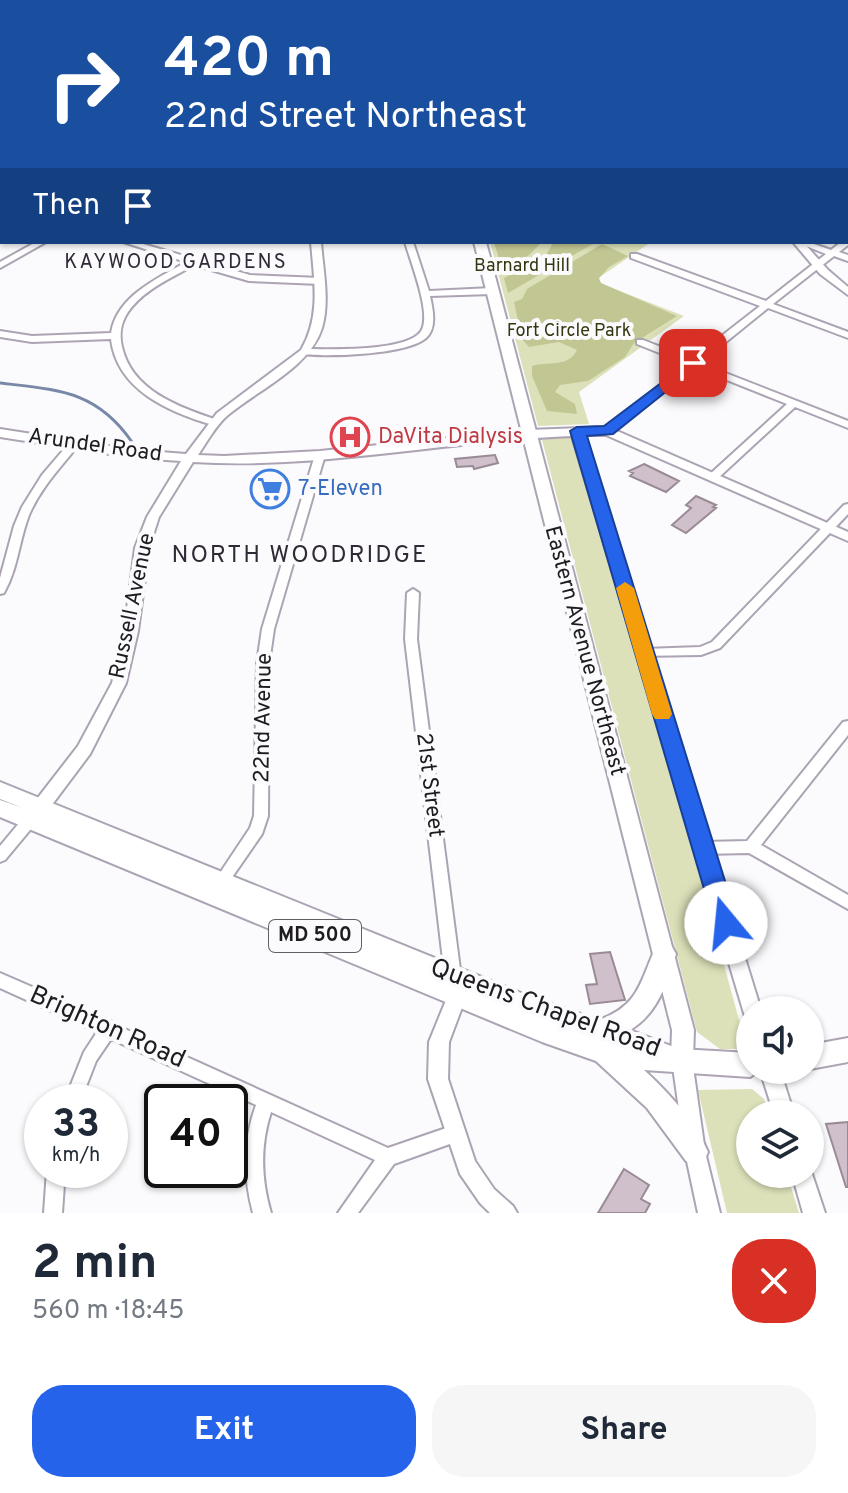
<!DOCTYPE html>
<meta charset="utf-8">
<style>
:root{--surface:#fff;--page:#f6f6f7;--text:#1f2937;--muted:#747a83;--accent:#2563eb}
body{margin:0;font-family:Overpass,sans-serif;background:var(--page);color:var(--text);height:100vh;display:flex;flex-direction:column;font-size:30px;white-space:nowrap}
*{box-sizing:border-box;margin:0}
p{font-size:26px;color:var(--muted)}
.icon{flex:none;width:44px;height:44px;fill:none;stroke:currentColor;stroke-width:2;stroke-linecap:round;stroke-linejoin:round}
.map{position:relative;height:1213px;overflow:hidden}
.side{display:flex;flex-direction:column;background:var(--surface);flex:1}
.side>*{flex:none}
.banner{position:absolute;left:0px;top:0px;width:848px;height:244px;box-shadow:0 2px 6px #0004;background:#1a4fa0;color:#fff;overflow:hidden}
.controls{position:absolute;left:736px;top:996px;display:grid;gap:16px}
.controls a{display:grid;place-items:center;width:88px;height:88px;border-radius:50%;background:var(--surface);box-shadow:0 2px 6px #0004;font-size:40px}
.speed{position:absolute;left:24px;top:1084px;display:flex;gap:16px;font-size:40px;font-weight:700;text-align:center}
.speed>*{display:grid;place-content:center;width:104px;height:104px;border-radius:50%;background:var(--surface);box-shadow:0 2px 6px #0004;line-height:1}
.speed small{font-size:20px;font-weight:400}
.speed .limit{border:4px solid #111;border-radius:12px;background:#fff;color:#111}
.pin{position:absolute;display:grid;place-items:center;width:68px;height:68px;color:#fff;margin:-34px;border-radius:16px;box-shadow:0 4px 12px #0006}
.me{position:absolute;width:88px;margin:-44px;rotate:343deg;stroke-linejoin:round;filter:drop-shadow(0 0 6px #0008)}
.turn{display:flex;align-items:center;gap:28px;height:168px;padding:0 32px;font-size:36px}
.turn .icon{width:104px;height:104px;stroke-width:2.5}
.turn b{display:block;font-size:56px;line-height:68px}
.then{display:flex;align-items:center;height:76px;padding:0 32px;background:#0003;gap:16px;font-size:30px}
.round{display:grid;place-items:center;flex:none;width:84px;height:84px;border-radius:32px;background:var(--page)}
.summary{display:flex;align-items:center;justify-content:space-between;height:136px;padding:0 32px}
h1{font-size:48px;font-weight:700;line-height:60px}
.button{display:flex;gap:16px;margin-top:auto;padding:16px 32px}
.button a{flex:1;height:92px;border-radius:32px;background:var(--accent);color:#fff;font-size:32px;font-weight:700;line-height:92px;text-align:center}
.button a+a{background:var(--page);color:var(--text)}
.map>svg:first-child{display:block}
.green{fill:#dde1b9}
.forest{fill:#c1c693}
.lines{fill:none;stroke-linecap:round;stroke-linejoin:round}
.stream{stroke:#7889a8;stroke-width:3}
.building{fill:#d0c0cb;stroke:#998b95;stroke-width:2}
.minor-casing{stroke:#aca4b3;stroke-width:4}
.tertiary-casing{stroke:#aca4b3;stroke-width:4}
.secondary-casing{stroke:#aca4b3;stroke-width:4}
.primary-casing{stroke:#aca4b3;stroke-width:4}
.minor{fill:#fff;fill-rule:evenodd}
.tertiary{fill:#fff;fill-rule:evenodd}
.secondary{fill:#fff;fill-rule:evenodd}
.primary{fill:#fff;fill-rule:evenodd}
.route{fill:#2563eb;stroke:#184099;stroke-width:2}
.slow{fill:#f59e0b}
.labels{text-anchor:middle;dominant-baseline:central;stroke-width:8;stroke-linejoin:round;paint-order:stroke}
.far-park-label{font-size:18px;fill:#34370f;stroke:#fbfafd}
.far-neighbourhood-label{font-size:20px;letter-spacing:2px;fill:#302a36;stroke:#fbfafd}
.shield{fill:#fbfafd;stroke:#615f63;stroke-width:2}
.shield-label{font-size:20px;font-weight:bold;fill:#1f1c21}
.health-label{font-size:22px;fill:#be3a42;stroke:#fbfafd;text-anchor:start}
.street-label{font-size:22px;fill:#1f1c21;stroke:#fbfafd}
.shop-label{font-size:22px;fill:#366cbe;stroke:#fbfafd;text-anchor:start}
.neighbourhood-label{font-size:24px;letter-spacing:2px;fill:#302a36;stroke:#fbfafd}
.near-street-label{font-size:26px;fill:#1f1c21;stroke:#fbfafd}
</style>
<div class="map">
<svg width="848" height="1213" viewBox="0 0 848 1213">
<rect width="100%" height="100%" fill="#fbfafd"/>
<!-- green -->
<path class="green" d="M490 242H651L594 281 684 316 579 392 589 424 538 426Z
M572 436 655 713 747 1049H720L697 1032 542 440Z
M752 1089 764 1099 769 1114H750V1174H787L799 1213H727L698 1090Z"/>
<!-- forest -->
<path class="forest" d="M494 242H542L528 256 507 264 499 259Z
M553 242H596L508 293 504 278C525 267 543 267 553 242Z
M602 244 628 256 609 267 599 278 601 283 677 316 634 343 625 357 588 381 560 385 555 392 575 404 577 414 547 411 532 376V366C548 361 568 368 577 350L559 342 529 347 522 339 514 302 522 299 527 289Z"/>
<g class="lines">
<!-- stream -->
<path class="stream" d="M0 383C58 390 96 390 132 442"/>
</g>
<!-- building -->
<path class="building" d="M495 455 498 463 474 469 473 466 457 467 455 459Z
M644 464 679 481 666 492 630 476 633 473 629 471Z
M259 482 285 484 280 497 254 495Z
M696 496 716 505 713 507 716 508 686 533 672 525 691 508 686 505Z
M610 952 625 1000 590 1004 586 985 597 984 590 954Z
M848 1122V1187H846L826 1124Z
M624 1169 649 1185 641 1199 650 1204 645 1213H598Z"/>
<g class="lines">
<defs>
<path id="minor" d="M2 35V39L0 40V36Z
M846 35H848V39H846Z
M0 62H2V66H0Z
M846 78H848V84H846Z
M846 122H848V127H846Z
M0 132H2V137H0Z
M846 176H848V180H846Z
M0 189H2V194H0Z
M846 239 848 240V245L839 252 848 255V261L834 256 773 304 848 332V338L768 308 700 363 848 421V428L795 407 717 479H709L708 477 709 475 787 404 694 367 612 433H604V429L687 364 637 344V340H643L692 359 760 306 631 258V254H637L766 301 826 254 796 242H808L831 250 841 242H846Z
M36 242H46L0 268V262Z
M123 242H136L250 275 320 278 324 281 320 284 249 281 194 265C172 278 144 289 128 312 121 322 119 335 122 347 132 391 179 407 217 420V424L213 425C169 412 117 390 111 339L32 342 0 337V331L32 336 111 333C117 296 157 279 186 262Z
M405 242H413L429 291 492 288 496 291 492 294 430 296C433 310 437 328 426 338 407 355 327 357 302 354V350L305 349C328 349 416 353 423 327 429 307 411 263 405 242Z
M75 440 80 443C62 466 41 487 29 515 19 541 18 568 4 593L0 594V578L14 526 22 507 42 475 71 441Z
M320 452 325 455 274 629 269 663 268 816 262 834 226 886 221 888 216 886 214 882 250 828 254 816 257 663 262 629 315 455Z
M848 504V514L720 648 701 655 640 656 638 653 644 649 700 647 712 642 844 505Z
M413 589 419 593 417 639 461 977 459 982 453 984 447 982 445 977 405 639 407 593Z
M848 721V735L761 845 848 895V909L749 853 703 854 698 852 696 848 698 844 703 842 747 841 843 722Z
M30 814 35 816 37 820 35 824 5 860 0 862V846L25 816Z
M0 973 115 1023 116 1025 388 1148 455 1125 461 1128 464 1134 461 1140 394 1164 358 1213H338L375 1160 271 1112C260 1146 261 1179 271 1213H253C243 1176 243 1141 256 1105L111 1039 96 1061 80 1102H64L84 1052 97 1032 0 988Z
M47 1170H65L62 1213H44Z"/>
<path id="tertiary" d="M311 242H321C323 270 330 301 322 328 310 367 258 390 228 415 216 425 207 442 198 455L224 456 320 451 528 430 608 427 848 532V541L606 435H584L761 1010H750V1018L745 1016 743 1010 572 436C446 441 319 470 193 462L159 517 149 548 138 631 126 683 90 754 42 818 36 820 30 818 28 813 30 808 78 746 112 683 124 631 135 548 147 517 181 461 135 458 0 437V429L135 450 186 454 217 413 301 350C321 316 314 280 311 242Z
M793 242H803L828 270 848 287V295L820 274Z
M458 986 465 988 467 994 449 1042 448 1079 475 1161 494 1189 513 1206 517 1213H490L480 1203 460 1174 428 1079 429 1042 451 988Z
M682 1051 689 1054 692 1060 705 1152 720 1213H698L685 1152 672 1060 675 1054Z
M760 1070H780L794 1114H774Z
M810 1168 825 1213H803L792 1174H810Z"/>
<path id="secondary" d="M416 0H424L425 2H417Z
M474 242H486L694 1030 693 1060 690 1067 682 1070 674 1067 671 1060 672 1030Z"/>
<path id="primary" d="M0 782 536 999 599 1020C640 1005 640 981 656 947L664 944 672 947 676 954C667 984 657 1014 630 1030L679 1049 750 1053V1070H760L750 1077 644 1070C669 1093 695 1121 708 1152L704 1161 695 1165 686 1161 647 1108 596 1061 542 1042 0 817V800L23 808 0 799Z
M848 1038V1062L810 1069V1045Z"/>
</defs>
<!-- minor casing -->
<use href="#minor" class="minor-casing"/>
<!-- tertiary casing -->
<use href="#tertiary" class="tertiary-casing"/>
<!-- secondary casing -->
<use href="#secondary" class="secondary-casing"/>
<!-- primary casing -->
<use href="#primary" class="primary-casing"/>
<!-- minor -->
<use href="#minor" class="minor"/>
<!-- tertiary -->
<use href="#tertiary" class="tertiary"/>
<!-- secondary -->
<use href="#secondary" class="secondary"/>
<!-- primary -->
<use href="#primary" class="primary"/>
</g>
<!-- route -->
<path class="route" d="M693 359 700 363 698 366 613 434 587 436 738 923 734 930 726 933 718 930 714 923 570 431 577 427 604 426Z"/>
<!-- slow -->
<path class="slow" d="M625 582 634 588 672 714 669 719H655L652 714 616 588Z"/>
<!-- icons -->
<defs>
<symbol id="hospital-ring" viewBox="-11 -11 22 22"><circle r="9.5" fill="#fbfafd" stroke="#e0444e" stroke-width="1.5"/><path d="M-5-5h3v3.5h4V-5h3V5h-3V1.5h-4V5h-3Z" fill="#e0444e"/></symbol>
<symbol id="supermarket-ring" viewBox="-11 -11 22 22"><circle r="9.5" fill="#fbfafd" stroke="#3f7fe0" stroke-width="1.5"/><path d="M-6-5.5h2.5l.6 2H6L4.5 2H-2.5L-4.4-4H-6ZM-1.5 3.2a1.3 1.3 0 1 0 .1 0ZM3 3.2a1.3 1.3 0 1 0 .1 0Z" fill="#3f7fe0"/></symbol>
</defs>
<g fill-rule="evenodd">
<use href="#hospital-ring" x="328" y="415" width="44" height="44"/>
<use href="#supermarket-ring" x="248" y="467" width="44" height="44"/>
</g>
<g class="labels">
<!-- far-park labels -->
<g class="far-park-label">
<text x="522" y="266">Barnard Hill</text>
<text x="569" y="331">Fort Circle Park</text>
</g>
<!-- far-neighbourhood labels -->
<g class="far-neighbourhood-label">
<text x="176" y="263">KAYWOOD GARDENS</text>
</g>
<!-- shield labels -->
<rect class="shield" x="269" y="920" width="92" height="32" rx="6"/>
<g class="shield-label">
<text x="315" y="936">MD 500</text>
</g>
<!-- health labels -->
<g class="health-label">
<text x="378" y="437">DaVita Dialysis</text>
</g>
<!-- street labels -->
<g class="street-label">
<text transform="translate(95 446) rotate(8)">Arundel Road</text>
<text transform="translate(133 606) rotate(-78)">Russell Avenue</text>
<text transform="translate(584 651) rotate(75)">Eastern Avenue Northeast</text>
<text transform="translate(264 718) rotate(-89)">22nd Avenue</text>
<text transform="translate(429 785) rotate(83)">21st Street</text>
</g>
<!-- shop labels -->
<g class="shop-label">
<text x="298" y="489">7-Eleven</text>
</g>
<!-- neighbourhood labels -->
<g class="neighbourhood-label">
<text x="300" y="556">NORTH WOODRIDGE</text>
</g>
<!-- near-street labels -->
<g class="near-street-label">
<text transform="translate(545 1009) rotate(20)">Queens Chapel Road</text>
<text transform="translate(107 1028) rotate(24)">Brighton Road</text>
</g>
</g>
</svg>
<div class="controls">
<a><svg class="icon" aria-label="sound" viewBox="0 0 24 24"><path d="M4 9h4l5-4v14l-5-4H4zM17 9q2 3 0 6"/></svg></a>
<a><svg class="icon" aria-label="layers" viewBox="0 0 24 24"><path d="M12 4l9 5-9 5-9-5zM3 14l9 5 9-5"/></svg></a>
</div>
<div class="speed"><div>33<small>km/h</small></div><div class="limit">40</div></div>
<div class="pin" style="left:693px;top:363px;background:#d93025"><svg class="icon" aria-label="arrive" viewBox="0 0 24 24"><path d="M6 21V4h12l-3 4 3 4H6"/></svg></div>
<svg class="me" style="left:726px;top:923px" viewBox="-20 -20 40 40"><circle r="19" fill="#fff"/><path d="M0-13L10 11 0 6-10 11z" fill="#2563eb"/></svg>
<div class="banner">
<div class="turn"><svg class="icon" aria-label="right" viewBox="0 0 24 24"><path d="M7 20v-9h11M14 6l5 5-5 5"/></svg><div><b>420 m</b>22nd Street Northeast</div></div>
<div class="then">Then<svg class="icon" aria-label="arrive" viewBox="0 0 24 24"><path d="M6 21V4h12l-3 4 3 4H6"/></svg></div>
</div>
</div>
<section class="side">
<div class="summary"><div><h1>2 min</h1><p>560 m · 18:45</p></div><a class="round" style="background:#d93025;color:#fff"><svg class="icon" aria-label="close" viewBox="0 0 24 24"><path d="M6 6l12 12M18 6L6 18"/></svg></a></div>
<div class="button"><a>Exit</a><a>Share</a></div>
</section>
